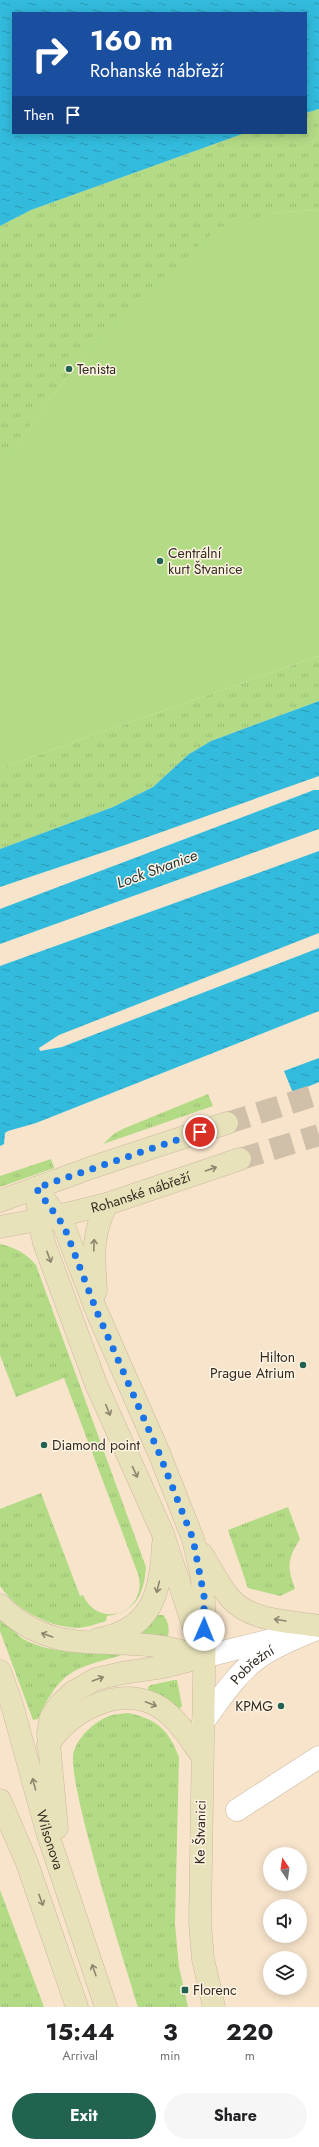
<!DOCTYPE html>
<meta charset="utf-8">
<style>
:root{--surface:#fff;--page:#f6f6f6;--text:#202124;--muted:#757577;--accent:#216251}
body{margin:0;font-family:Jost,sans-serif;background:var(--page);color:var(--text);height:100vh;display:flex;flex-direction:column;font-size:15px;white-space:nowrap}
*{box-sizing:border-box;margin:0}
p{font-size:13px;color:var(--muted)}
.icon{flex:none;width:22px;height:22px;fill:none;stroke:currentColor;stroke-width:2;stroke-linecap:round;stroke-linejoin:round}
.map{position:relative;height:2007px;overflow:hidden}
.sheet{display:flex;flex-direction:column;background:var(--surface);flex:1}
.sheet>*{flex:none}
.banner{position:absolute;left:12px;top:12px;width:295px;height:122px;border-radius:0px;box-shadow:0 2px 10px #0003;background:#1a4fa0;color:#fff;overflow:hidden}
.needle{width:26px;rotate:347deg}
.tools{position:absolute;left:263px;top:1847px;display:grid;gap:8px}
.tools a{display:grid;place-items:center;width:44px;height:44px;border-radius:50%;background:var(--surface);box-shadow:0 2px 10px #0003;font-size:20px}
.pin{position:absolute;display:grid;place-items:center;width:34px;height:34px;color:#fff;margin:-17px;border:2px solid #fff;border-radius:50%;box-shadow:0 1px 4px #0007}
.me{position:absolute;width:44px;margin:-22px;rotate:1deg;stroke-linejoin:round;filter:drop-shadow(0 0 3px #0008)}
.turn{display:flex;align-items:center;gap:14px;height:84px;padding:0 12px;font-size:18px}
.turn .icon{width:52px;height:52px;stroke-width:2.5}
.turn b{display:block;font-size:28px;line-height:34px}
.then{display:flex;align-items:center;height:38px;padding:0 12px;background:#0003;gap:8px;font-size:15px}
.eta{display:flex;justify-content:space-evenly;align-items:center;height:68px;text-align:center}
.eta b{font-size:24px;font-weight:700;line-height:28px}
.primary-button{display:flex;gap:8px;margin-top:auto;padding:8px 12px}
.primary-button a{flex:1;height:46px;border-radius:24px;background:var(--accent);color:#fff;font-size:16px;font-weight:700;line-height:46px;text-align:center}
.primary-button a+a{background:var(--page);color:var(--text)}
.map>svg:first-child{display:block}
.grass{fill:url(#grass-tufts)}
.pitch{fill:#b3db86}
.water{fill:url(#water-ripples)}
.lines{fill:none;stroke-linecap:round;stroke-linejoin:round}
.secondary-tunnel{stroke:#d0bfa9;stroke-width:22;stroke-dasharray:22 11;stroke-linecap:butt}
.street-casing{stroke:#cbb8a0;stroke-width:23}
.secondary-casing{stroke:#cbb8a0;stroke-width:23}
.street{stroke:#fff;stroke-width:22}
.secondary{stroke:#e8e2bb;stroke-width:22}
.oneway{stroke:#8d866e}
.route{stroke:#1a73e8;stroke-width:7;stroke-dasharray:0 12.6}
.poi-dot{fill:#216251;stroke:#fff3e3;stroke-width:1.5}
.labels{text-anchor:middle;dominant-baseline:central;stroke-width:3;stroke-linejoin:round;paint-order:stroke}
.poi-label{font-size:14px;fill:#322b21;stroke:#fff3e3;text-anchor:start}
.street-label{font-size:14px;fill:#322b21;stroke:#fff3e3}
.water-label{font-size:15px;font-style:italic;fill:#1d3339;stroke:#fff3e3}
</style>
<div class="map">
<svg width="319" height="2007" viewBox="0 0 319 2007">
<defs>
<pattern id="grass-tufts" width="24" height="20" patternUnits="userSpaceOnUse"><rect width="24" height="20" fill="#b3db86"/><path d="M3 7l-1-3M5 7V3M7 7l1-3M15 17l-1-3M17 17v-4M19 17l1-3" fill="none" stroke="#9abc73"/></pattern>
<pattern id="water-ripples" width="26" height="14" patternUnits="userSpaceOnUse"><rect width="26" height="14" fill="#32bbdd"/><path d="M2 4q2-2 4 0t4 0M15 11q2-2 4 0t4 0" fill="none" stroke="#2b98b3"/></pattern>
</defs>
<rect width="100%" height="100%" fill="#f8e4cb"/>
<!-- grass -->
<path class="grass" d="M319 109V210L272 213 82 357 16 445 0 477V226L31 210 245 133H306V113Z
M319 656V701L211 741 189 754 153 787 113 807 0 849V767H3Z
M208 1094 213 1106 103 1144 115 1133 125 1128Z
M51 1159 54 1168 0 1187V1176Z
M0 1244C16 1248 26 1253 36 1265L146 1567C144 1594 136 1612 107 1616L106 1621C96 1624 86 1628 76 1628 47 1626 16 1610 0 1586V1509L41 1493 80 1596 83 1595C99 1631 149 1612 138 1574L64 1378 16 1397 0 1355Z
M288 1507 300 1539C287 1560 287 1566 295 1589L280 1596 248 1588 228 1530Z
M158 1615H163C168 1620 170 1629 168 1636L140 1635V1632Z
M0 1618C9 1622 15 1635 25 1640 54 1655 91 1652 123 1653L119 1656C71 1669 60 1672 38 1719L33 1720 0 1631Z
M174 1680H177L182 1706 179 1709 148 1690V1687L151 1685Z
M128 1713C157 1719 168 1729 179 1757L175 1924 179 1967 188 2007H138C127 1970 64 1775 74 1751 79 1736 94 1722 109 1716 115 1714 122 1714 128 1713Z
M0 1890 44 2007H0Z"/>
<!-- pitch -->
<path class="pitch" d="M319 210V656L3 767H0V466L82 357 217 228 272 213Z"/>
<!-- water -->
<path class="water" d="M0 0H319V109L306 113V13H13V133H245L31 210 0 226Z
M319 701V776L125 845 0 887V849L113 807 153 787 189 754 211 741Z
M314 790H319V829L0 944V909Z
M319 851V933L59 1035 39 1048 40 1051 62 1047 319 948V1011L36 1123 8 1131 5 1133 4 1144 0 1146V966Z
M319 1058V1082L293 1093 284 1071Z"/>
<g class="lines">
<!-- secondary-tunnel -->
<path class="secondary-tunnel" d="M227 1123 319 1094
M240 1159 319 1135"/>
<defs>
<g id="street">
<path d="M203 1657 279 1638"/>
<path id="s1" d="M203 1722C220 1700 235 1675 258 1658 276 1645 298 1637 319 1628"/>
<path d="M237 1810 319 1757"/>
</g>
<g id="secondary">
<path d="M36 1188 64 1226 97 1312 159 1453 193 1539 202 1578 205 1617 200 1923 203 1959 214 2007"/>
<path d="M36 1188 39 1220 44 1243 96 1384 163 1534 198 1640"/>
<path d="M0 1201 93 1167 227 1123"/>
<path id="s2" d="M0 1227 58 1216 107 1204 240 1159"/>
<path d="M96 1291C94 1257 91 1235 107 1204"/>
<path d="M202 1554C211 1568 219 1585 230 1598 251 1622 290 1621 319 1626"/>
<path d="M0 1605C51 1656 101 1637 164 1647 176 1649 188 1653 200 1656"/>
<path d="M98 1639C152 1630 161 1592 163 1544"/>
<path id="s3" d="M0 1671 12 1705 47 1832 106 2007"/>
<path d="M48 1745C69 1712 116 1686 154 1704 176 1715 188 1737 202 1756"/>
<path d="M0 1800 27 1863 77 2007"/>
<path d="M57 1828 48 1733 51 1717 60 1704 73 1692 96 1679 122 1673 163 1667 203 1657"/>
</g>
</defs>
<!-- street casing -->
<use href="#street" class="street-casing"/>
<!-- secondary casing -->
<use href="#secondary" class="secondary-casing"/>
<!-- street -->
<use href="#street" class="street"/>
<!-- secondary -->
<use href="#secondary" class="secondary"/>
</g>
<!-- one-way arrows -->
<defs><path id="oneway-shaft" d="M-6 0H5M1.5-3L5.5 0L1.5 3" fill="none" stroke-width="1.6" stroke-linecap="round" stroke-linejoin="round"/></defs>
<g class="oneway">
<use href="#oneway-shaft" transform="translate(211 1169) rotate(-19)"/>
<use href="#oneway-shaft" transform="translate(94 1245) rotate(-88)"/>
<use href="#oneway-shaft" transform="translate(49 1257) rotate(70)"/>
<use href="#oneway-shaft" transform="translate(108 1410) rotate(67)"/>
<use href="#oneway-shaft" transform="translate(135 1472) rotate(65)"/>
<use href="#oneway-shaft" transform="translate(158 1587) rotate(104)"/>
<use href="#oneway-shaft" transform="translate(280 1620) rotate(-171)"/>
<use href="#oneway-shaft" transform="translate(47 1635) rotate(-161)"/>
<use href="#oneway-shaft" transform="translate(98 1679) rotate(-20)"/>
<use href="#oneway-shaft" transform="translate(151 1704) rotate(21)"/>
<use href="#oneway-shaft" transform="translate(34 1784) rotate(-105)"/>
<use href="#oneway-shaft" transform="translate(41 1900) rotate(70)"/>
<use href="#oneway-shaft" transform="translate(94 1970) rotate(-109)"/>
</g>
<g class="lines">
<!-- route -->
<path class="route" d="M200 1132 36 1188 64 1226 97 1312 159 1453 193 1539 204 1596V1630"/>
</g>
<!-- markers -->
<g class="poi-dot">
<circle cx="69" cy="369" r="4"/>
<circle cx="160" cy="561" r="4"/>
<circle cx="303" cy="1365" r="4"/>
<circle cx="44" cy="1445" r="4"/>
<circle cx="281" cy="1706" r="4"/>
<rect x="181" y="1986" width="8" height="8" rx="2"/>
</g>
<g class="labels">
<!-- poi labels -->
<g class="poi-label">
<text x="77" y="369">Tenista</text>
<text x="168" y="553">Centrální<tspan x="168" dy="16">kurt Štvanice</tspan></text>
<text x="295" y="1357" text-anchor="end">Hilton<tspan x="295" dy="16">Prague Atrium</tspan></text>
<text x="52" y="1445">Diamond point</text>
<text x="273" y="1706" text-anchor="end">KPMG</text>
<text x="193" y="1990">Florenc</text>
</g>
<!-- street labels -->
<g class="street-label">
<text stroke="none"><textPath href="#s2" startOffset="145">Rohanské nábřeží</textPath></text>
<text stroke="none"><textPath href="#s1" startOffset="76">Pobřežní</textPath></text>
<text transform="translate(200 1832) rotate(-89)">Ke Štvanici</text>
<text stroke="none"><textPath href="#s3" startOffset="176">Wilsonova</textPath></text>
</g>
<!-- water labels -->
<g class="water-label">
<text transform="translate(157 869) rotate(-20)">Lock Stvanice</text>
</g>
</g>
</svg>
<div class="tools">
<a><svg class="needle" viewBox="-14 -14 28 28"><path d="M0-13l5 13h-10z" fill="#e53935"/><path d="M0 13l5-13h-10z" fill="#757577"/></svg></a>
<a><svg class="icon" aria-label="sound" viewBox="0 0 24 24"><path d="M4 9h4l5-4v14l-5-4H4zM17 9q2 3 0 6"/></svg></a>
<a><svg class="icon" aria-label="layers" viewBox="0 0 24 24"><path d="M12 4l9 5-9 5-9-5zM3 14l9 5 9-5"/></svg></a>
</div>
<div class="pin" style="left:200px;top:1132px;background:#d93025"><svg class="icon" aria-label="arrive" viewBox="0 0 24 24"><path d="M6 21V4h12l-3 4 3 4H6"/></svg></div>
<svg class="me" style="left:204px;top:1630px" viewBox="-20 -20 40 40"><circle r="19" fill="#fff"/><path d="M0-13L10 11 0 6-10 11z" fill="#1a73e8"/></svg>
<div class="banner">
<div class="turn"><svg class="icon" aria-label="right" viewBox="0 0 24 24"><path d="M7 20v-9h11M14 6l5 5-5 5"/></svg><div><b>160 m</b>Rohanské nábřeží</div></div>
<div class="then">Then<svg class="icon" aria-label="arrive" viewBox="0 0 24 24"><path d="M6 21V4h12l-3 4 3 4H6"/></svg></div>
</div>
</div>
<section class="sheet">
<div class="eta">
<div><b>15:44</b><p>Arrival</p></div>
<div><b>3</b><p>min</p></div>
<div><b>220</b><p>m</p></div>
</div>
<div class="primary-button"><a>Exit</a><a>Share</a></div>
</section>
